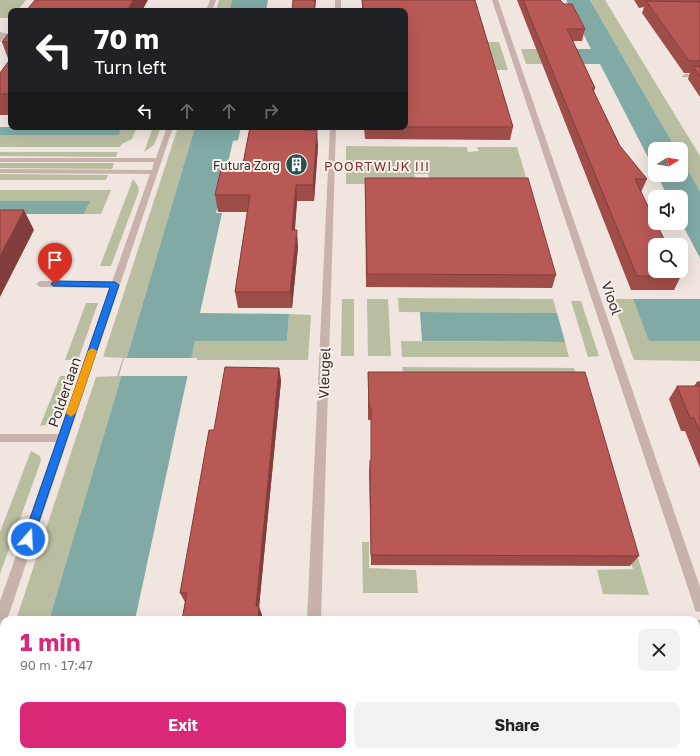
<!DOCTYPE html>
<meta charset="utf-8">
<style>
:root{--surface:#fff;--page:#f2f2f2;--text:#222;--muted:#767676;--accent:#db2777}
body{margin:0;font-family:"Golos Text",sans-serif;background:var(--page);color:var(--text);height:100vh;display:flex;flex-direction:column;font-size:15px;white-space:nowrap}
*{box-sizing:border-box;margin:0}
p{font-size:13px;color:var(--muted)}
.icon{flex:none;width:22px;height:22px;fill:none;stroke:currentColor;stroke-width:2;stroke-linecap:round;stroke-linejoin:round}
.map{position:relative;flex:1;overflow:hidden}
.details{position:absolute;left:0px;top:616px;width:700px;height:140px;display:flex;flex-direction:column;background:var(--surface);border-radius:12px 12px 0 0;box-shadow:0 4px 16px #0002}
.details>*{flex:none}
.banner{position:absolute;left:8px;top:8px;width:400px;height:122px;border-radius:8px;box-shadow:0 4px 16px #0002;background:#202124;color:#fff;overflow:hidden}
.needle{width:26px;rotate:79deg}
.fabs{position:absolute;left:648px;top:142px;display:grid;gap:8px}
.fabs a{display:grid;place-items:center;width:40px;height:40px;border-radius:8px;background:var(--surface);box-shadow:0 4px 16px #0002;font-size:20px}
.pin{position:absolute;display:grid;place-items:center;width:34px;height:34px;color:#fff;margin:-41px -17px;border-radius:50% 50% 50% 0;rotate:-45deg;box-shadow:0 0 4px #0007}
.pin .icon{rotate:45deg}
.me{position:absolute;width:44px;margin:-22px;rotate:19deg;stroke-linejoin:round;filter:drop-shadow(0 0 3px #0008)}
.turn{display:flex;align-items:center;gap:14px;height:84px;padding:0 20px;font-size:18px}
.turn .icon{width:52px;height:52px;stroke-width:2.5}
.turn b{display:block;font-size:28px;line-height:34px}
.lanes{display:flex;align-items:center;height:38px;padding:0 20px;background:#0003;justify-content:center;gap:20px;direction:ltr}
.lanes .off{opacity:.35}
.round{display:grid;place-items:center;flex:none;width:42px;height:42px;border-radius:8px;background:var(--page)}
.head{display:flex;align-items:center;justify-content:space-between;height:68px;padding:0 20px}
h1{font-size:24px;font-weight:700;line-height:30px;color:var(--accent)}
.primary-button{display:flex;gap:8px;margin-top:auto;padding:8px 20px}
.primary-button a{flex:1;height:46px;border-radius:8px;background:var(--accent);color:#fff;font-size:16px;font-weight:700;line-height:46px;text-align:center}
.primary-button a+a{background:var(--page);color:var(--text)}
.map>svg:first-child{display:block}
.green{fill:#babea1}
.water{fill:#81aaa4}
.pier{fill:#f0e5df}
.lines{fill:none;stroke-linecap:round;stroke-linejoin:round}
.minor{fill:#c7b3ac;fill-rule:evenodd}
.wall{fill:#9f4d49}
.shaded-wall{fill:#823e3c}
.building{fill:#b95955;stroke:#823e3c}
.route{fill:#1a73e8;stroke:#114b97}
.slow{fill:#f59e0b}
.labels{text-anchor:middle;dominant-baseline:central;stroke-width:4;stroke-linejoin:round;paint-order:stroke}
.far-poi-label{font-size:12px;fill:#362c2a;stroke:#f8f0eb;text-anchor:end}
.far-neighbourhood-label{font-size:13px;letter-spacing:1px;fill:#7c2f2c;stroke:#f8f0eb}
.street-label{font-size:14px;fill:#362c2a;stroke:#f8f0eb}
</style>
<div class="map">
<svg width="700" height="756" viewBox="0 0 700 756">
<rect width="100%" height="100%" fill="#f0e5df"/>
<!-- green -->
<path class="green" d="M0 0H26L17 11H11V18H0Z
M219 0H232L229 11H216Z
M590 0H605L700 156V191L681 158V149H676Z
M405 41 499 42 508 70H405Z
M521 49H536L542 64H526Z
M122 127H137L132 139 122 144 120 147H0V135H119Z
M153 127H161L154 145 144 152Z
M178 127H195L49 620H16L96 377 117 376 123 358 103 357Z
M346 146 467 147 468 152 479 151 477 147H517L528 184H430L428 174H414L419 184H346Z
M0 152H118L116 157 0 156Z
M0 163H114L112 169 0 168Z
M0 174 108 175 106 180H0Z
M133 179 138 186 139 191 111 266H100Z
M0 190H111L101 214H84L89 201H0Z
M398 298 553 299 557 313 399 312Z
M342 299H354V356H341Z
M367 299H388L391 356H368Z
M612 299H633L650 341H700V361L634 360Z
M571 301H581L599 356 588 357Z
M86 303H98L78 360H65Z
M289 314 311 315 308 360H197V358H191L195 341H287Z
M401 341 565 342 569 357H402Z
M402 367 574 368 576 373 403 372Z
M60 376H72L57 419 50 424 40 426Z
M31 451 40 456 41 461 0 574V532Z
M607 473H613L649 595 603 594 597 570 633 569Z
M362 542H369V568L416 570 418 593H363Z
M0 682H4V752H11L9 756H0Z"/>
<!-- water -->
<path class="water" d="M232 0H268L266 11H229Z
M566 0H590L676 149H655V171L600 64H542L536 49H591Z
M0 127H122L119 135H0Z
M195 127H241L238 140 233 141 216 213H222L200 313 289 314 287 341H195L135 620H49Z
M681 158 700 191V258L681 222V197H668L657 175H681Z
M0 201H90L84 214H0Z
M633 299H700V341H649Z
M420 312 557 313 565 342 422 341Z
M11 752H107L106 756H9Z"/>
<!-- pier -->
<path class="pier" d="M124 358H193L189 376H119Z"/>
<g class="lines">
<!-- minor -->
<path class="minor" d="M210 0H216L212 11H206Z
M335 0H341V11H335Z
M492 0H498L700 587V612L695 611 694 606Z
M0 32 8 34 0 42Z
M685 74H700V78L683 77 682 76Z
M167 127H173L7 620H4V625L0 627V601L56 442H0V434H59L110 288 40 287 36 284 40 281 112 282 150 174 0 173V169L152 170 154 162H0V158H156Z
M330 127H336L321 620H307Z
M696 620H700V634H696Z
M302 752H316V756H302Z"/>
</g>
<!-- wall -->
<path class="wall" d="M362 0H475L513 127 510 140 365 139 364 127H405V11H362Z
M517 0H560L585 29 582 41H573L595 88 594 92 620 146 647 179 641 192 681 276 674 290H631Z
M634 0H700V97L688 79 690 73H684L642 13 644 7 639 8Z
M11 30V115H0V73L9 61 2 42Z
M250 127H306V130L318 146 314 201H297L295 230 298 247 292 308H238L235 292 247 212H218L215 195 242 169Z
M365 178 556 275 552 288 366 287Z
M279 368 281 381 259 607 262 615 261 620H182L185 602 180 593 214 430Z
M368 372 639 556 630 566 371 565 369 472 370 460H371V420H368Z
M697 382H700V468L685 431H681L669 399 677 386H694Z"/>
<!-- shaded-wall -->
<path class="shaded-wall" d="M133 0H148L142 11H127Z
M315 0H316L315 11H314Z
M304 127H306L304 146Z
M317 130 318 146 314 201 313 185Z
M296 185 297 201 293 247 292 230Z
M24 210 34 230 0 297V256Z
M297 230 298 247 292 308 290 292Z
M279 368 281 381 259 607 262 615 261 620H258L256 606Z
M245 752H249V756H245Z"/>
<!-- building -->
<path class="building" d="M35 0H133L127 11H26Z
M293 0H315L314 11H292Z
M362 0H475L513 127H405V11H363Z
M523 0H560L564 4H572L585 29H567L595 88H592L620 146 647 179H635L655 221V223H656L667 245H655V271H679L681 276H637Z
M646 1 700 2V61H689Z
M11 30V42H2Z
M11 58V94H0V73Z
M693 66 700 67V77Z
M250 127H304V130H317L313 185H296L292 230H297L290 292H235L250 195H215L221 169H242Z
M365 178H528L556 275 367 274Z
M0 210H24L0 256Z
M225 367 279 368 256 606H259L258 620H182L187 593H180L209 430H214Z
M368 372H585L639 556 371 555 370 460H371V408H369Z
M697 382H700V432L694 418H690L677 386H699Z
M160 752H245V756H160Z
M377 752H687L688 756H377Z"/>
<!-- route -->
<path class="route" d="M55 281 115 282 119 285 33 539 32 543 28 544 24 543 23 539 110 287 53 286 51 284Z"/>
<!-- slow -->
<path class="slow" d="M92 348 97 351 76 413 71 417 66 413 88 351Z"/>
<!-- icons -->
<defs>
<symbol id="building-disc" viewBox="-11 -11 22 22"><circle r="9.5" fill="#24534d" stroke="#f8f0eb"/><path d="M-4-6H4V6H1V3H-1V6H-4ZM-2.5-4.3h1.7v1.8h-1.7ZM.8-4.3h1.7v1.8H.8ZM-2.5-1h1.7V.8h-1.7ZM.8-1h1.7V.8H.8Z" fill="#fff"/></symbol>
</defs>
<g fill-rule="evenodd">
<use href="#building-disc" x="284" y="152" width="25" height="25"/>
</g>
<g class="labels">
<!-- far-poi labels -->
<g class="far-poi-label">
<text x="280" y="165">Futura Zorg</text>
</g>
<!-- far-neighbourhood labels -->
<g class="far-neighbourhood-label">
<text x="377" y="166">POORTWIJK III</text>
</g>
<!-- street labels -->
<g class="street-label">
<text transform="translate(612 298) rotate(71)">Viool</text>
<text transform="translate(324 373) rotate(-88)">Vleugel</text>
<text transform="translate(64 392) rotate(-71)">Polderlaan</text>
</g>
</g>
</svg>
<div class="fabs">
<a><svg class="needle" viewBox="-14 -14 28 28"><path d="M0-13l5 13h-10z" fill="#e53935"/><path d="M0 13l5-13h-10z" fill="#767676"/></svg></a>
<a><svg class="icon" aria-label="sound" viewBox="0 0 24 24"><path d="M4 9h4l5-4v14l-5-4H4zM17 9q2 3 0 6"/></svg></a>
<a><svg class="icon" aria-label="search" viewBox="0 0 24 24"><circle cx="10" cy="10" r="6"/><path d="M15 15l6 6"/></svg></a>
</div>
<div class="pin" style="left:55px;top:284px;background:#d93025"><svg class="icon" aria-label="arrive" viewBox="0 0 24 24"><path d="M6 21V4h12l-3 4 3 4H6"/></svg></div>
<svg class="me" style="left:28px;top:539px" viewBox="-20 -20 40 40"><circle r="17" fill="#1a73e8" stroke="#fff" stroke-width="3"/><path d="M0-11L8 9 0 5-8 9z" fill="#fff"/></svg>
<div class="banner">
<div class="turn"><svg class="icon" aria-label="left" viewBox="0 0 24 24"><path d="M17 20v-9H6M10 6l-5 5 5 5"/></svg><div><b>70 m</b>Turn left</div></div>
<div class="lanes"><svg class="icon" aria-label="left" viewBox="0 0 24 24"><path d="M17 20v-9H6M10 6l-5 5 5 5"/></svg><svg class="icon off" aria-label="ahead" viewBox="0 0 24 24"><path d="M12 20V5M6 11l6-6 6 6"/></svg><svg class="icon off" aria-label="ahead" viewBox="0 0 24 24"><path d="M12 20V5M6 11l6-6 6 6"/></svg><svg class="icon off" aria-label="right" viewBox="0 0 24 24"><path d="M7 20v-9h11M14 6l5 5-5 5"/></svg></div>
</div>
<section class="details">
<div class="head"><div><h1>1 min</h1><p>90 m · 17:47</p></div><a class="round"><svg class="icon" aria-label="close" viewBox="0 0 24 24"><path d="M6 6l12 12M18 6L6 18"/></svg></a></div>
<div class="primary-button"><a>Exit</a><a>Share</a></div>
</section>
</div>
